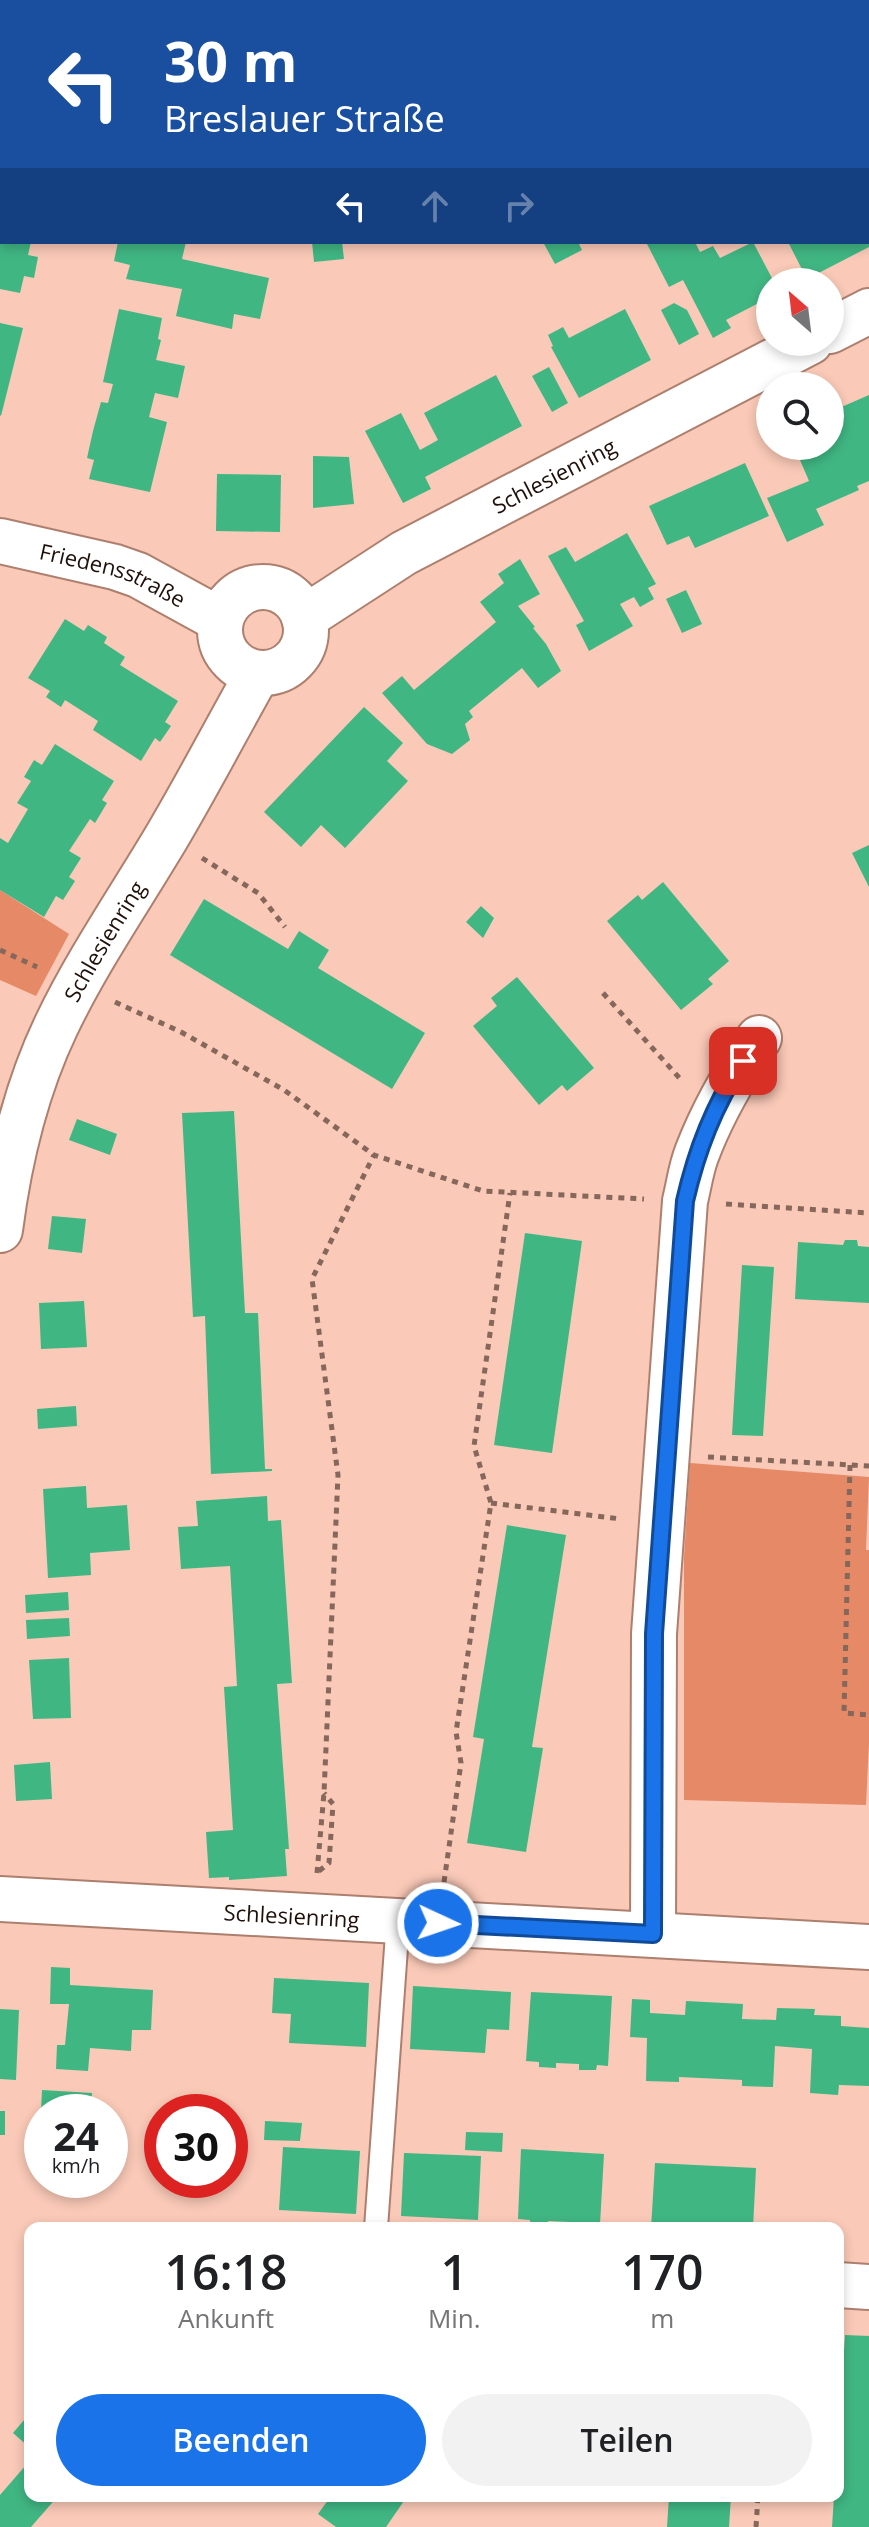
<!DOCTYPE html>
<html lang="de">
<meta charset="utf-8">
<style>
:root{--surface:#fff;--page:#f2f2f2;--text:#202124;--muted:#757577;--accent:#1a73e8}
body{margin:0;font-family:"Open Sans",sans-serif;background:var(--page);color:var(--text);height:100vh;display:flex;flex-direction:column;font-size:30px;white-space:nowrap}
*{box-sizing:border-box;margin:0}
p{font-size:26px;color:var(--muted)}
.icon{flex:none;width:44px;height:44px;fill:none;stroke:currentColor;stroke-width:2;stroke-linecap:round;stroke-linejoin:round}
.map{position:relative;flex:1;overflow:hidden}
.side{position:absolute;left:24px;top:2222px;width:820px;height:280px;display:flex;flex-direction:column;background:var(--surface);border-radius:16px;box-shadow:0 4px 12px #0003}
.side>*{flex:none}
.hud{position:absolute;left:0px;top:0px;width:870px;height:244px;box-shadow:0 4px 12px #0003;background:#1a4fa0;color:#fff;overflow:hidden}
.needle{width:52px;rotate:332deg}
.controls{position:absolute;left:756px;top:268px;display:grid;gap:16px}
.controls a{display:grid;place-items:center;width:88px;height:88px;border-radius:50%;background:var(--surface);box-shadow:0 4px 12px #0003;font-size:40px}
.speed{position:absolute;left:24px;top:2094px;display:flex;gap:16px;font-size:40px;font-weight:700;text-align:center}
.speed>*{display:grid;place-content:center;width:104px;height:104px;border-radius:50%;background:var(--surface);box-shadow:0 4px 12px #0003;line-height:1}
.speed small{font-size:20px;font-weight:400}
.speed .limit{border:12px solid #d22;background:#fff;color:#111}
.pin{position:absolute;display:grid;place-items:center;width:68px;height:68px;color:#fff;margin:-34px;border-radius:16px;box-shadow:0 4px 12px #0006}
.me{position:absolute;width:88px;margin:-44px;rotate:93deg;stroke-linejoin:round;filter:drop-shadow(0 0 6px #0008)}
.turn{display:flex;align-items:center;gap:28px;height:168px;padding:0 32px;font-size:36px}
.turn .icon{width:104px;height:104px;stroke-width:2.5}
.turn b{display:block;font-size:56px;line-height:68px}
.lanes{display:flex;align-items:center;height:76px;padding:0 32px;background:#0003;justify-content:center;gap:40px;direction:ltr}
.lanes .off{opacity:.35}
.eta{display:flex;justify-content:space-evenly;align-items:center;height:136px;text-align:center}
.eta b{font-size:48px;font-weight:600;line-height:56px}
.action{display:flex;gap:16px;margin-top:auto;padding:16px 32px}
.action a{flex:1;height:92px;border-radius:48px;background:var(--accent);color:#fff;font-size:32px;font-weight:600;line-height:92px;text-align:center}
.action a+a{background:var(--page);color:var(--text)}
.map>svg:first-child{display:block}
.green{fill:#e58967}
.building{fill:#40b683}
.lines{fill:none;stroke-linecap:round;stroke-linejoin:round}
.lane-casing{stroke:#ad7f6e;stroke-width:26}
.street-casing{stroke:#ad7f6e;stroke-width:48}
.path{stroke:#86675b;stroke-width:5;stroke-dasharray:6 6;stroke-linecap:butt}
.lane{stroke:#fff;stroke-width:22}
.street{stroke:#fff;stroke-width:44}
.route-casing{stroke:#114b97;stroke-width:20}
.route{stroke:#1a73e8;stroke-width:14}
.labels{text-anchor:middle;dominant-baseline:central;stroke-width:6;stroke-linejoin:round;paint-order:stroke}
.street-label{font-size:22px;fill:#1f0f09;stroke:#fef4f0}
</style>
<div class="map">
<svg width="869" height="2527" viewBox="0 0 869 2527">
<rect width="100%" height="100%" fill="#fac9b7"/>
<!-- green -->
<path class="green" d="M0 890 69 934 36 996 0 980Z
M690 1463 869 1477 866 1550H869V1743L866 1805 684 1800V1558Z"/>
<!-- building -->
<path class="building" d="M0 242H31L28 255 38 257 34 278 24 276 20 293 0 289Z
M118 242H186L182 259 269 278 260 319 234 314 232 329 176 316 182 289 126 279 130 265 114 261Z
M312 242H342L344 259 314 262Z
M543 242H578L582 250 555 264Z
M646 242H695L700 252 713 246 720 258 753 242 774 282H770V297L726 320 731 328 713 338 683 280 669 287Z
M788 242H869V247L807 279Z
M674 303 687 310 699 334 679 345 661 310Z
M119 309 162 318 158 339 161 340 156 360 185 366 178 398 155 393 149 417 167 422 150 492 89 479 94 460 87 458 93 431 101 402 108 403 113 384 103 382Z
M625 309 651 360 579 398 551 347 553 346 548 335 563 327 569 338Z
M0 323 23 328 1 416 0 415Z
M549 367 568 403 552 412 532 376Z
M496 375 522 426 425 477 431 489 403 503 365 431 401 413 420 450 438 440 424 413Z
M869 395V481L857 486 859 490 816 509 824 525 787 542 767 498 809 481 794 446H830V412Z
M313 456 349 457 354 504 313 508Z
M745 463 769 516 695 548 689 536 667 545 649 506Z
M217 474 281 475 280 532 216 531Z
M627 533 656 584 648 588 654 599 640 607 634 597 620 604 633 626 589 651 576 625 584 621 548 556 566 547 575 562Z
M520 559 540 594 518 606 535 627 533 628 546 644 561 671 538 688 522 668 469 711 473 717 465 724 470 740 452 754 427 744 382 693 402 676 414 690 496 622 480 602 504 583 498 574Z
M686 590 702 624 682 633 666 599Z
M65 619 84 631 88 625 107 637 104 643 125 657 120 665 178 701 165 722 171 726 160 742 155 738 141 761 93 730 98 721 65 700 61 707 46 697 50 691 28 678Z
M364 707 403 743 387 761 408 781 345 848 321 825 301 847 264 812Z
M55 744 114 781 102 800 107 803 95 823 90 819 69 851 81 858 69 877 75 881 63 900 56 896 44 917 0 890V838L8 843 28 809 17 803 31 781 24 777 34 760 42 765Z
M869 845V887L852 853Z
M663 882 729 961 708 979 713 984 681 1010 607 921 638 895 642 900Z
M204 899 288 949 299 931 329 950 318 968 425 1033 392 1089 170 955Z
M481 906 494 918 483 938 466 922Z
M517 977 594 1068 567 1091 562 1085 539 1105 473 1026 497 1006 491 998Z
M234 1111 245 1313H258L265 1469H272V1471L211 1474 205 1316 193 1317 182 1113Z
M77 1119 117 1134 110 1155 69 1140Z
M52 1216 86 1219 82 1253 48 1249Z
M525 1233 582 1241 552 1453 494 1445Z
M845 1240H857L858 1246 869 1247V1303L795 1299 798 1242 843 1245Z
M742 1265 774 1267 763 1436 732 1435Z
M84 1301 87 1347 41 1349 39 1303Z
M76 1406 77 1426 38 1429 37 1409Z
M86 1486 87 1508 127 1505 130 1550 90 1553 91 1575 48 1578 43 1489Z
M267 1496 268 1521 281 1520 292 1683 277 1684 289 1849H285L287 1876 229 1880V1877L209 1878 206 1832 233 1830 224 1687 237 1686 230 1566 181 1569 178 1527 198 1526 196 1501Z
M507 1525 566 1535 532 1747 543 1748 526 1852 467 1843 484 1739 473 1737Z
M68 1592 69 1610 26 1613 25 1595Z
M69 1618 70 1636 27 1639 26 1620Z
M69 1658 71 1718 33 1719 29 1660Z
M50 1762 52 1799 16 1801 14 1765Z
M51 1967 70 1968V1985L153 1990 151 2030H132L131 2051 90 2048 88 2071 56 2069 57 2045H65L69 2004H50Z
M274 1978 369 1983 366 2047 289 2043 291 2014 272 2013Z
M413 1986 511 1992 509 2030 487 2029 485 2053 410 2049Z
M531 1992 612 1996 608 2066 597 2065 596 2070H579V2064L556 2063V2068L539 2067V2062L526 2061Z
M632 1999 650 2000V2013L685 2015 686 2001 743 2004 742 2019 776 2020 777 2008 815 2009 814 2015 841 2016V2026L869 2028V2086L839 2085 838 2095 810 2093 812 2049 775 2046 773 2087 742 2086V2080L679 2077V2082L646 2081 647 2038 630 2037Z
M0 2009 19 2010 16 2080 0 2079Z
M42 2090 92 2093 91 2112H41Z
M0 2111H5V2135H0Z
M265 2121 302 2123 300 2141 264 2140Z
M466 2132 503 2133 502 2152 465 2150Z
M283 2147 360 2151 356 2214 279 2210Z
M521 2149 604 2154 600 2224 588 2223 587 2228 570 2227V2222L548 2221V2226L530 2225V2220L518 2219Z
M404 2153 481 2156 478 2220 401 2216Z
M655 2163 756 2168 753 2228H651Z
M845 2335 869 2336V2527H832L834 2496H838V2445Z
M30 2413V2448L13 2433Z
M26 2465 30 2468V2496H58L31 2527H0V2495Z
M331 2496H403L406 2498 386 2527H336L318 2514Z
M669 2496H731L729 2527H667Z"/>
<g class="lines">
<defs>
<path id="lane" d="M376 2228 398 1920"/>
<g id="street">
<path d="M830 331 869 311"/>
<path id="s1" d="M0 541 115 567 138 575 220 620"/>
<circle cx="263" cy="630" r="43"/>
<path id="s2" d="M304 618 404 553 810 342"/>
<path id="s3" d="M0 1230C9 1160 25 1091 56 1026 87 961 129 900 166 838 198 784 227 728 258 673"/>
<path id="s4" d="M0 1899 869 1947"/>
<path d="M653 1934 654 1634 685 1201C689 1185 691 1168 697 1153 713 1111 734 1075 759 1038"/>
<path d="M838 2285 869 2287"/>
</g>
</defs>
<!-- lane casing -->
<use href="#lane" class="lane-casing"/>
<!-- street casing -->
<use href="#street" class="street-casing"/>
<!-- path -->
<path class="path" d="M210 0V2
M202 858 258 893 285 927
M0 950 37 967
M603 993 683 1082
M115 1002 181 1032 284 1090 374 1155 483 1191 644 1199
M726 1204 869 1213
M708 1457 869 1466
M850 1465 844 1713 869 1715
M491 1503 621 1519
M319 1871 329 1863 333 1804 324 1793
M317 1873 324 1793 338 1475 312 1279 374 1155
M444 1882 461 1763 456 1732 491 1503 474 1446 510 1193
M756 2527 758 2496"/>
<!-- lane -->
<use href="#lane" class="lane"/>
<!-- street -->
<use href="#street" class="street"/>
</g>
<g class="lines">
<defs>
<path id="route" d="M438 1923 653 1934 654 1634 685 1201C697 1149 714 1106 743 1061"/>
</defs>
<!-- route casing -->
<use href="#route" class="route-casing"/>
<!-- route -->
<use href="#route" class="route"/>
</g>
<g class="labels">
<!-- street labels -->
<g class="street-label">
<text stroke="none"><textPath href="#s2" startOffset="288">Schlesienring</textPath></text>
<text stroke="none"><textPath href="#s1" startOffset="118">Friedensstraße</textPath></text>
<text stroke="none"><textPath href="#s3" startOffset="310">Schlesienring</textPath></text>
<text stroke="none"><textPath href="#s4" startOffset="292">Schlesienring</textPath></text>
</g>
</g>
</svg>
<div class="controls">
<a><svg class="needle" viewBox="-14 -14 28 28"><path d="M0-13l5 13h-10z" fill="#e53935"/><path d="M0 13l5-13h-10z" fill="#757577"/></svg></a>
<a><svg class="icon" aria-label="search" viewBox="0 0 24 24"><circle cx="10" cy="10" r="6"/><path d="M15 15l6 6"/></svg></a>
</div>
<div class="speed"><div>24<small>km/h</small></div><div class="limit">30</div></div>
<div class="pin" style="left:743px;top:1061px;background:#d93025"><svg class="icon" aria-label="arrive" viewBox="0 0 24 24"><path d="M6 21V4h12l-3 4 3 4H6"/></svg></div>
<svg class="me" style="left:438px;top:1923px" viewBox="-20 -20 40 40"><circle r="17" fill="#1a73e8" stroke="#fff" stroke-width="3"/><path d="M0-11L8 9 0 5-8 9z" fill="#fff"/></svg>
<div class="hud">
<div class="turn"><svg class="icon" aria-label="left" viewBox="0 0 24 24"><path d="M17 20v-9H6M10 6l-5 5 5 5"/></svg><div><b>30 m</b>Breslauer Straße</div></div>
<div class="lanes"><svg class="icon" aria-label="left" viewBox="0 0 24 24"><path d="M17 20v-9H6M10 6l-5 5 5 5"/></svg><svg class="icon off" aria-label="ahead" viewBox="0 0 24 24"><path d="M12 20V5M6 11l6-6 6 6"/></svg><svg class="icon off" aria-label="right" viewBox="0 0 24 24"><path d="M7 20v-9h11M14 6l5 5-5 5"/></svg></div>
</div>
<section class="side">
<div class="eta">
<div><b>16:18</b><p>Ankunft</p></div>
<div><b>1</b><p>Min.</p></div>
<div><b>170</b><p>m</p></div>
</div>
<div class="action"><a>Beenden</a><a>Teilen</a></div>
</section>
</div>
